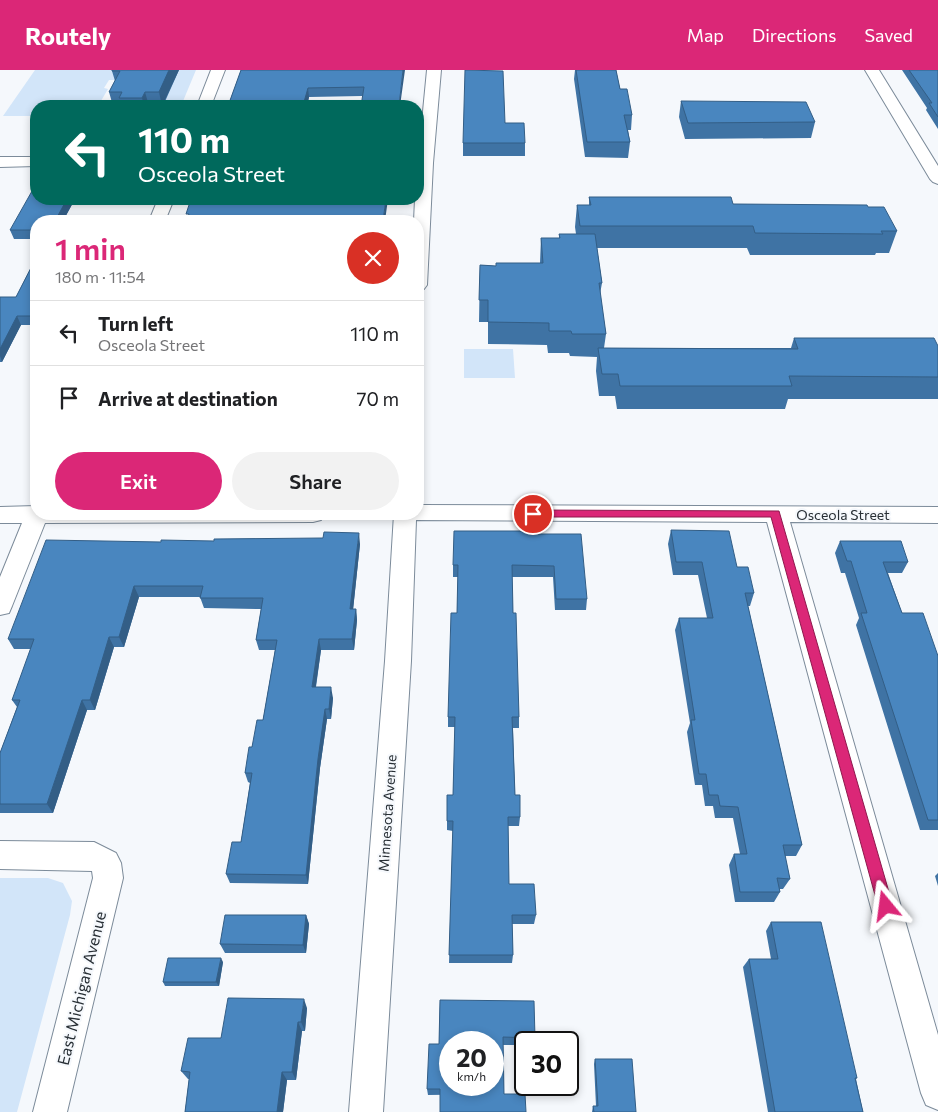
<!DOCTYPE html>
<meta charset="utf-8">
<style>
:root{--surface:#fff;--page:#f2f2f2;--text:#202124;--muted:#757577;--line:#e0e0e0;--accent:#db2777}
body{margin:0;font-family:Commissioner,sans-serif;background:var(--page);color:var(--text);height:100vh;display:flex;flex-direction:column;font-size:19px;white-space:nowrap}
*{box-sizing:border-box;margin:0}
p{font-size:16px;color:var(--muted)}
.icon{flex:none;width:28px;height:28px;fill:none;stroke:currentColor;stroke-width:2;stroke-linecap:round;stroke-linejoin:round}
.map{position:relative;flex:1;overflow:hidden}
.drawer{position:absolute;left:30px;top:145px;width:394px;height:305px;display:flex;flex-direction:column;background:var(--surface);border-radius:20px;box-shadow:0 2px 8px #0003}
.drawer>*{flex:none}
.banner{position:absolute;left:30px;top:30px;width:394px;height:105px;border-radius:20px;box-shadow:0 2px 8px #0003;background:#00695c;color:#fff;overflow:hidden}
.speed{position:absolute;left:439px;top:961px;display:flex;gap:10px;font-size:25px;font-weight:700;text-align:center}
.speed>*{display:grid;place-content:center;width:65px;height:65px;border-radius:50%;background:var(--surface);box-shadow:0 2px 8px #0003;line-height:1}
.speed small{font-size:12px;font-weight:400}
.speed .limit{border:2px solid #111;border-radius:8px;background:#fff;color:#111}
.pin{position:absolute;display:grid;place-items:center;width:42px;height:42px;color:#fff;margin:-21px;border:2px solid #fff;border-radius:50%;box-shadow:0 1px 5px #0007}
.me{position:absolute;width:55px;margin:-28px;rotate:344deg;stroke-linejoin:round;filter:drop-shadow(0 0 4px #0008)}
.turn{display:flex;align-items:center;gap:18px;height:105px;padding:0 25px;font-size:22px}
.turn .icon{width:65px;height:65px;stroke-width:2.5}
.turn b{display:block;font-size:35px;line-height:42px}
.round{display:grid;place-items:center;flex:none;width:52px;height:52px;border-radius:26px;background:var(--page)}
.summary{display:flex;align-items:center;justify-content:space-between;height:85px;padding:0 25px}
h1{font-size:30px;font-weight:600;line-height:38px;color:var(--accent)}
.action{display:flex;gap:10px;margin-top:auto;padding:10px 25px}
.action a{flex:1;height:58px;border-radius:30px;background:var(--accent);color:#fff;font-size:20px;font-weight:600;line-height:58px;text-align:center}
.action a+a{background:var(--page);color:var(--text)}
ul{padding:0;list-style:none}
li{display:flex;align-items:center;gap:15px;height:65px;padding:0 25px;border-top:1px solid var(--line)}
li div{flex:1}
li b{display:block;font-size:19px}
li em{font-style:normal}
header{display:flex;align-items:center;gap:30px;box-sizing:border-box;height:70px;padding:0 25px;background:var(--accent);color:#fff}
header strong{font-size:24px}
nav{display:flex;gap:28px;margin-inline-start:auto;font-size:18px}
.map>svg:first-child{display:block}
.green{fill:#d2e5f9}
.lines{fill:none;stroke-linecap:round;stroke-linejoin:round}
.minor-casing{stroke:#7c8b9a;stroke-width:2}
.minor{fill:#fff;fill-rule:evenodd}
.wall{fill:#3f73a4}
.shaded-wall{fill:#335e86}
.building{fill:#4986bf;stroke:#335e86;fill-rule:evenodd}
.route{fill:#db2777;stroke:#8e194d}
.labels{text-anchor:middle;dominant-baseline:central;stroke-width:4;stroke-linejoin:round;paint-order:stroke}
.street-label{font-size:14px;fill:#282f35;stroke:#f5f8fc}
.near-street-label{font-size:16px;fill:#282f35;stroke:#f5f8fc}
</style>
<header>
<strong>Routely</strong>
<nav><a>Map</a><a>Directions</a><a>Saved</a></nav>
</header>
<div class="map">
<svg width="938" height="1042" viewBox="0 0 938 1042">
<rect width="100%" height="100%" fill="#f5f8fc"/>
<!-- green -->
<path class="green" d="M35 0H196L181 36H163L174 10H109L104 18 108 19 98 36H36V46H3Z
M464 279H513L515 308H464Z
M0 808H48L63 813 72 831 70 845 17 1042H0Z"/>
<g class="lines">
<defs>
<path id="minor" d="M211 0H225L211 36H197Z
M427 0H441L433 93 427 215 424 219 418 220V151H414L415 129H418V93Z
M865 0H879L938 96V114L933 112 930 109Z
M0 87H36V96L0 97Z
M158 129H174L165 151H149Z
M418 435 938 437V453L790 452 938 965V1040L926 1035 921 1023 767 452 416 450 411 591 383 1042H349L385 591 394 444H418Z
M36 436V444H324L321 450 313 452 45 453 12 536 9 543 0 545V507L22 453H0V437Z
M0 771 94 772 116 783 121 793 123 808 67 1042H33L93 808 92 801 0 799Z"/>
</defs>
<!-- minor casing -->
<use href="#minor" class="minor-casing"/>
<!-- minor -->
<use href="#minor" class="minor"/>
</g>
<!-- wall -->
<path class="wall" d="M179 0 163 36H113L109 22 115 11 112 1Z
M241 0H405L362 26 309 27 307 36H228Z
M575 0H616L620 19 632 45 631 60H628L630 72 628 88 585 87 574 9Z
M902 0H938V59L926 40 927 38Z
M681 31 815 52 811 68 685 69 679 47Z
M505 53 525 73V86H463V73Z
M589 127 733 134 868 137 897 161 889 183H876L875 185H750L747 178H597L602 213 600 224 606 264 604 278H791L794 268 938 276V329H788L785 339H617L615 326H599L596 301 597 287 570 286 569 283H548L547 275 488 274V252H479L480 195 496 196 540 193 541 168H559V164H576L575 157 577 135H589Z
M36 129H75L63 151H36V169H14L10 160Z
M36 188V255H21L2 292H0V227H16Z
M671 460 737 497 754 523 750 536H748L802 775 796 786H785L790 809 783 819H779L780 822 774 832H735L729 795 734 784H740L733 748H715L713 736H705L702 715H695L687 662 690 653 675 560 679 548H707L698 505H673L668 474Z
M529 464 587 529 586 540H555L553 507H512L513 543 519 647V658H513L515 725 520 747 519 756H508L509 814 536 845 534 854H512L513 885 512 893H449L453 761 447 760V751L453 725 455 657H448V647L457 543 458 507H453V495Z
M840 471 908 492 902 503H888L902 543 938 586V760H920L856 555 859 548 845 503H841L835 483Z
M161 472 360 474 353 539H356L357 550 354 580H321L316 617 333 628 331 649H327L320 698 308 814 230 813 226 804 241 772 250 713 248 712 245 703 252 677 263 650 275 580H259L256 570 261 539 204 538 200 527H139L124 577H114L95 640H87L53 743H0V683L17 637 12 630 31 579H14L8 569Z
M938 803V816L935 806Z
M306 845 309 854 306 883H225L220 874Z
M771 852 857 1008 856 1009 863 1042H768L743 897 749 889H771L766 861Z
M223 892 219 916H165L163 912Z
M440 930 535 968 534 972H525V975H503L504 1024 428 1025 427 1019 439 974Z
M307 938 305 961H302L296 1010H287L283 1042H185L189 1009H188L181 1001 221 968Z
M595 989 636 1042H592L593 1036H596L594 994Z"/>
<!-- shaded-wall -->
<path class="shaded-wall" d="M169 0H179L162 36 159 22Z
M403 0H405L400 36H399Z
M308 18 309 27 307 36H305L304 32Z
M145 22 149 36H144L142 28Z
M67 129H75L63 151H55Z
M386 129H388L385 151H383Z
M17 246 21 255 2 292 0 286V279Z
M359 463 360 474 352 550 350 539Z
M134 516 139 527 124 577 119 567Z
M356 539 357 550 354 580 352 569Z
M109 567 114 577 95 640 90 630Z
M319 569 321 580 314 628 312 617Z
M331 617 333 628 331 649 329 639Z
M82 630 87 640 53 743 47 734Z
M325 639 327 649 320 698 308 814 306 805 318 689Z
M306 845 309 854 306 883 303 875Z
M221 888 223 892 219 916 216 912Z
M304 929 307 938 305 961 301 952Z
M298 952 302 961 296 1010 292 1002Z
M282 1002 287 1010 283 1042H277Z"/>
<!-- building -->
<path class="building" d="M112 0H169L159 22H145L142 28H119L122 22H109L120 1H112Z
M241 0H403L399 36H361L364 17 308 18 304 32H284L283 36H228Z
M465 0 503 1 505 53H524L525 73H463Z
M576 0H616L620 19H627L632 45H624L630 72H587Z
M909 0H938V47L929 33H932Z
M681 31 806 32 815 52 688 53Z
M36 114V129H67L55 151H36V160H10Z
M589 127H731L733 134 867 135 868 137H884L897 161H881L883 164 755 163 753 156H580L577 135H591Z
M191 129H386L383 151H186L189 144H186Z
M559 164H595L602 213H599L606 264H572L571 261H549V253L488 252V230H479L480 195 496 196V193H543L541 168H560Z
M36 188V246H17L0 279V227H16Z
M794 268H934L938 276V307L789 306 792 316H620L618 304H602L598 278 798 279Z
M671 460 729 461 737 497H748L754 523H745L802 775H783L790 809 777 808 780 822H740L734 784H747L738 737 720 736 718 725H709L706 704H699L691 650H695L679 548H713L702 492H676Z
M454 461H529V464H581L587 529H556L554 496 512 495 513 543H516L519 647H512L515 725H520V747H508L509 814H534L536 845H512L513 885H449L453 751H447V725H453L455 647H448L451 543H457L458 495H453Z
M324 462 359 463 350 539H356L352 569H319L312 617H331L329 639H325L318 689 306 805 226 804 232 772H241L252 703H245L249 677H252L257 650H263L277 570H256L263 528H200L203 516H134L119 567H109L90 630H82L47 734H0V683L20 630H12L34 569H8L46 470 161 472V470L214 471V469L323 468Z
M840 471H901L908 492H883L902 543H923L938 586V750H928L861 543H867L851 491H847Z
M225 845H306L303 875 220 874Z
M771 852H821L857 1008H855L863 1042H775L749 889H778Z
M168 888H221L216 912H163Z
M228 928 304 929 301 952H298L292 1002H282L277 1042H185L190 1002 181 1001 188 968H221Z
M440 930 534 931 535 968 503 967 504 1024H525L526 1042H440V1019H427L429 974H439ZM450 972H492V1015H450Z
M595 989H632L636 1042H594L593 1036H598Z"/>
<!-- route -->
<path class="route" d="M533 440 779 441 893 836 891 841 886 843 881 841 878 836 771 447H533L528 444Z"/>
<g class="labels">
<!-- street labels -->
<g class="street-label">
<text x="843" y="444">Osceola Street</text>
<text transform="translate(387 743) rotate(-86)">Minnesota Avenue</text>
</g>
<!-- near-street labels -->
<g class="near-street-label">
<text transform="translate(81 918) rotate(-76)">East Michigan Avenue</text>
</g>
</g>
</svg>
<div class="speed"><div>20<small>km/h</small></div><div class="limit">30</div></div>
<div class="pin" style="left:533px;top:444px;background:#d93025"><svg class="icon" aria-label="arrive" viewBox="0 0 24 24"><path d="M6 21V4h12l-3 4 3 4H6"/></svg></div>
<svg class="me" style="left:886px;top:836px" viewBox="-20 -20 40 40"><path d="M0-17L14 15 0 8-14 15z" fill="#db2777" stroke="#fff" stroke-width="4"/></svg>
<div class="banner">
<div class="turn"><svg class="icon" aria-label="left" viewBox="0 0 24 24"><path d="M17 20v-9H6M10 6l-5 5 5 5"/></svg><div><b>110 m</b>Osceola Street</div></div>
</div>
<section class="drawer">
<div class="summary"><div><h1>1 min</h1><p>180 m · 11:54</p></div><a class="round" style="background:#d93025;color:#fff"><svg class="icon" aria-label="close" viewBox="0 0 24 24"><path d="M6 6l12 12M18 6L6 18"/></svg></a></div>
<ul>
<li><svg class="icon" aria-label="left" viewBox="0 0 24 24"><path d="M17 20v-9H6M10 6l-5 5 5 5"/></svg><div><b>Turn left</b><p>Osceola Street</p></div><em>110 m</em></li>
<li><svg class="icon" aria-label="arrive" viewBox="0 0 24 24"><path d="M6 21V4h12l-3 4 3 4H6"/></svg><div><b>Arrive at destination</b></div><em>70 m</em></li>
</ul>
<div class="action"><a>Exit</a><a>Share</a></div>
</section>
</div>
